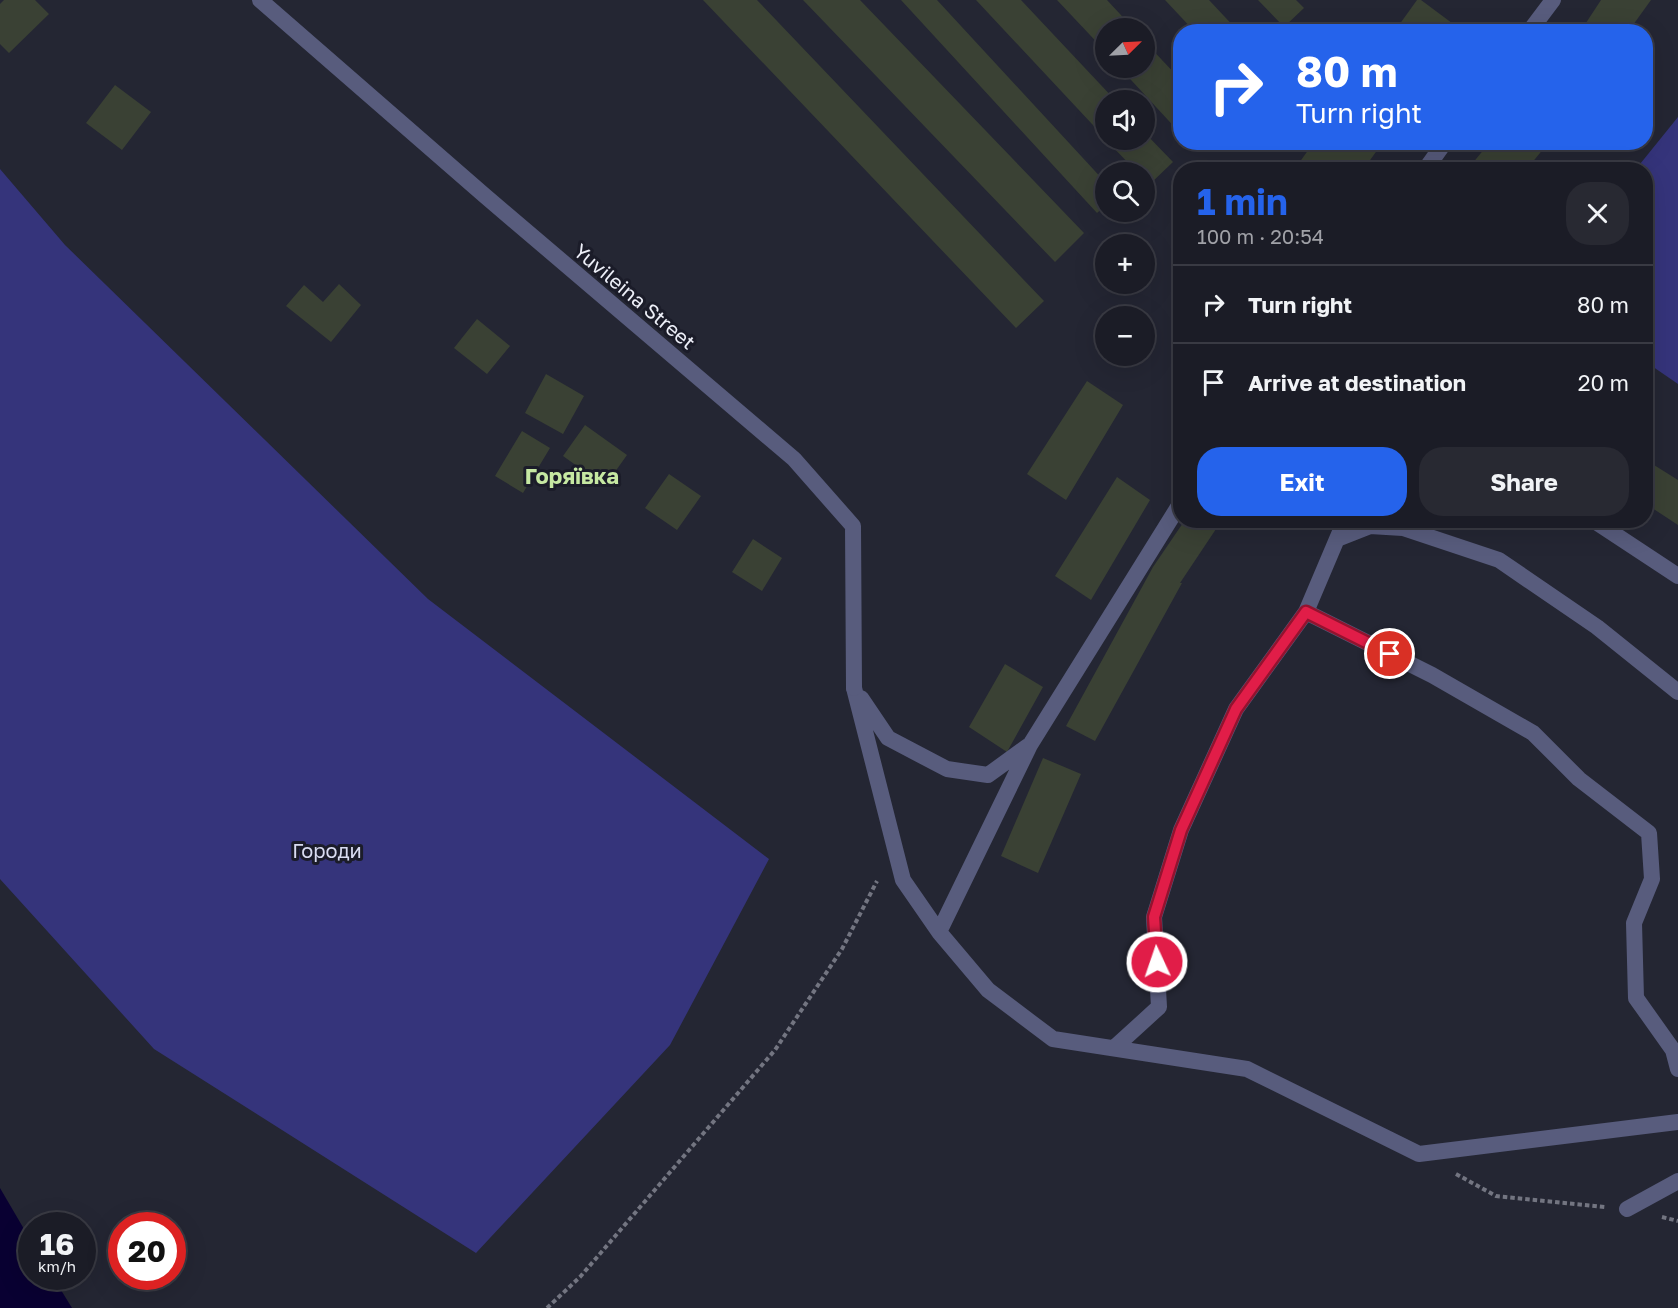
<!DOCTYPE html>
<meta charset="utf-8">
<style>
:root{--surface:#1b1c26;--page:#282932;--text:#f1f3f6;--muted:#a0a1a7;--line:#393a43;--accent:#2563eb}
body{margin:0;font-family:"Golos Text",sans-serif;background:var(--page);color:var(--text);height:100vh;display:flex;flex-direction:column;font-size:22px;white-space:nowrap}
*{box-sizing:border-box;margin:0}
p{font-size:20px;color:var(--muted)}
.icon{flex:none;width:33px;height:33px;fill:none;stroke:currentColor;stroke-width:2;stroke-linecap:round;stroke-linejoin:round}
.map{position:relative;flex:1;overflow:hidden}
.panel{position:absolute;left:1173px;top:162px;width:480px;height:366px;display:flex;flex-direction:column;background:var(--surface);border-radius:24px;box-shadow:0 6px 24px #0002,0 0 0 2px var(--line)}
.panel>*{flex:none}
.banner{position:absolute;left:1173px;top:24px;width:480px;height:126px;border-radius:24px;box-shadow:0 6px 24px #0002,0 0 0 2px var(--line);background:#2563eb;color:#fff;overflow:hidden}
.needle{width:39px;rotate:66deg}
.buttons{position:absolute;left:1095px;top:18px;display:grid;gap:12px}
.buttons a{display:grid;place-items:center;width:60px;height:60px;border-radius:50%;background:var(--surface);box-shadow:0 6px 24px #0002,0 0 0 2px var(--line);font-size:30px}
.speed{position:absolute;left:18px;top:1212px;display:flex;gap:12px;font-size:30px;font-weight:700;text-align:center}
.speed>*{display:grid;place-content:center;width:78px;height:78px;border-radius:50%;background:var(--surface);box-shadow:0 6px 24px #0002,0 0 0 2px var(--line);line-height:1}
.speed small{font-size:15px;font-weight:400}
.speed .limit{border:9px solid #d22;background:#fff;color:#111}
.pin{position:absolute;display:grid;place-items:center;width:51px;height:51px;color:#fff;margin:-26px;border:3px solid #fff;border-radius:50%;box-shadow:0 2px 6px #0007}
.me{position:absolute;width:66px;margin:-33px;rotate:357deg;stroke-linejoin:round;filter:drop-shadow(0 0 4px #0008)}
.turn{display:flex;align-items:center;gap:21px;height:126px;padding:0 24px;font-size:27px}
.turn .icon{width:78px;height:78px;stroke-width:2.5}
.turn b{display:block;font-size:42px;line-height:51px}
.round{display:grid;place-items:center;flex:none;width:63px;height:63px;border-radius:24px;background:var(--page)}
.headline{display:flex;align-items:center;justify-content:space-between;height:102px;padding:0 24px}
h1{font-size:36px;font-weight:700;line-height:45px;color:var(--accent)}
.primary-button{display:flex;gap:12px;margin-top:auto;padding:12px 24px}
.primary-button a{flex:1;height:69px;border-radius:24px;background:var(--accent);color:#fff;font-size:24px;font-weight:700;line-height:69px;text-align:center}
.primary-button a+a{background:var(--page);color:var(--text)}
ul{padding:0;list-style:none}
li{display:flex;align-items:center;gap:18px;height:78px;padding:0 24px;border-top:2px solid var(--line)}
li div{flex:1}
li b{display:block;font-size:22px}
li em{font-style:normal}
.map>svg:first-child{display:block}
.green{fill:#35347b}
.water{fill:#090032}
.building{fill:#3a4134}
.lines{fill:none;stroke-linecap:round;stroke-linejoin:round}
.path{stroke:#737581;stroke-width:4;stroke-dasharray:4.5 3;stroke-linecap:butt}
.service{stroke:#585c7d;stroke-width:16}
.minor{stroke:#585c7d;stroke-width:16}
.route-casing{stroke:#92132f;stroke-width:15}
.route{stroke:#e11d48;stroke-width:10}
.labels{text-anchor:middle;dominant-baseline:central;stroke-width:6;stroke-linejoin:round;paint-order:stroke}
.street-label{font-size:20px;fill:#edeff8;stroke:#1b1c29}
.park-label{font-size:20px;fill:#d9dcf1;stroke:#1b1c29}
.quarter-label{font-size:22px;font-weight:bold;fill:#c6e8a2;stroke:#1b1c29}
</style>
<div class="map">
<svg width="1678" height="1308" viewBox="0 0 1678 1308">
<rect width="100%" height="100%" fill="#242633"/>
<!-- green -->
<path class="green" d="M1678 117V384L1646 362V170L1636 169Z
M0 169 65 245 428 599 769 859 670 1045 476 1253 154 1049 0 879Z"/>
<!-- water -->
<path class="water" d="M0 1188 31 1241 32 1276 53 1277 72 1308H0Z"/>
<!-- building -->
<path class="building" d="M4 0H35L49 14 9 53 0 44V4Z
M703 0H757L1044 301 1016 328Z
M803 0H860L1084 233 1055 262Z
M901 0H937L1106 183V205L1097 213Z
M976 0H1021L1115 100H1106V139Z
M1057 0H1107L1133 28H1106V52Z
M1165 0H1209L1239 32H1195Z
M1258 0H1296L1304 8 1284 27Z
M1417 0H1421L1464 32H1394Z
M1601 0H1651L1628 32H1580Z
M1144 41 1180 79V133L1120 68H1144Z
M115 85 151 112 122 150 86 123Z
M1144 132 1173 162 1149 185 1144 180V172H1137L1106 140H1144Z
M1314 142H1383L1363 170H1294Z
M1490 142H1549L1526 170H1467Z
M339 284 361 305 331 342 286 306 304 285 323 302Z
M477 319 510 346 487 374 454 348Z
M546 374 584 396 563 434 525 413Z
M1087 381 1123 405 1066 500 1027 474Z
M585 425 627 455 605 486 563 456Z
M522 431 550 448 523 493 495 476Z
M1646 460 1678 480V525L1646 504Z
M669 474 701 496 677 530 645 508Z
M1117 477 1150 500 1091 600 1055 576Z
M1185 520H1222L1180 583H1182L1095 741 1066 726 1153 567Z
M753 539 782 558 762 591 732 572Z
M1005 664 1043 687 1007 752 969 727Z
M1043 758 1081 774 1038 873 1001 856Z"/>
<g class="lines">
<!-- path -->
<path class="path" d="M1456 1174 1496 1196 1605 1207
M1662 1217 1678 1221
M547 1308 580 1277 775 1050 842 949 877 881"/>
<!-- service -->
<path class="service" d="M1529 32 1553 0
M1425 170 1445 142
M1593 520 1678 576
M1337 539 1370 526 1403 528 1499 560 1597 627 1678 692
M1306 612 1432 675 1533 733 1579 779 1649 833 1652 879 1634 923 1636 998 1673 1050 1678 1069
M854 688 903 880 939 932 988 990 1053 1039 1247 1069 1419 1154 1678 1122
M861 698 888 738 947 769 988 775 1028 746
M939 932 1030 745 1180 504
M1114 1048 1159 1007 1154 917 1181 830 1236 709 1306 612 1345 520
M1627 1209 1678 1181"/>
<!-- minor -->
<path class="minor" d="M260 0 484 195 794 459 853 526 854 688"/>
</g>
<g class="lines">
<defs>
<path id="route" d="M1157 962 1154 917 1181 830 1236 709 1306 612 1390 654"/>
</defs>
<!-- route casing -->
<use href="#route" class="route-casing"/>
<!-- route -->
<use href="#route" class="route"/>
</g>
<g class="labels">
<!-- street labels -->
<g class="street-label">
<text transform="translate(635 296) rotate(40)">Yuvileina Street</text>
</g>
<!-- park labels -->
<g class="park-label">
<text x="327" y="850">Городи</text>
</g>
<!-- quarter labels -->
<g class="quarter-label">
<text x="572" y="475">Горяївка</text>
</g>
</g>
</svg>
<div class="buttons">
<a><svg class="needle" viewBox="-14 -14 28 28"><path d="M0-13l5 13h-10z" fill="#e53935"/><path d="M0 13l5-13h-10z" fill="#a0a1a7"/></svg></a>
<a><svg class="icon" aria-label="sound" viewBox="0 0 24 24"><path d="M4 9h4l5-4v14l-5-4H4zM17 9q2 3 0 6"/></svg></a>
<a><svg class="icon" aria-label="search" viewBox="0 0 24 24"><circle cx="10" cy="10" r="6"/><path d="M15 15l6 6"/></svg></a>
<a>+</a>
<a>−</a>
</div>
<div class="speed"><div>16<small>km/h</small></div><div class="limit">20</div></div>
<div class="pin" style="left:1390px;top:654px;background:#d93025"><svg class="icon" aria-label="arrive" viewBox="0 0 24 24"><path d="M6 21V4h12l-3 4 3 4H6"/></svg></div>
<svg class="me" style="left:1157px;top:962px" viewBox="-20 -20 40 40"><circle r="17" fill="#e11d48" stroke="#fff" stroke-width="3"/><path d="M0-11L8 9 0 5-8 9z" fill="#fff"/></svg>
<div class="banner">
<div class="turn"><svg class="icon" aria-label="right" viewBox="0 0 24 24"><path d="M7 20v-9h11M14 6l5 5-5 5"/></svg><div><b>80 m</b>Turn right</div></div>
</div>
<section class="panel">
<div class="headline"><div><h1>1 min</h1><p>100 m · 20:54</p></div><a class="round"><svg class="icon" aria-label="close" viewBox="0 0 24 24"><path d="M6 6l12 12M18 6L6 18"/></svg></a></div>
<ul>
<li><svg class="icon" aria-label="right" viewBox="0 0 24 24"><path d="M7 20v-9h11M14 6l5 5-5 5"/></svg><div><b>Turn right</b></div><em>80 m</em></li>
<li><svg class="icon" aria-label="arrive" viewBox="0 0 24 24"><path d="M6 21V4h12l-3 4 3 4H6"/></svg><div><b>Arrive at destination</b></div><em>20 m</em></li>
</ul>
<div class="primary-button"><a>Exit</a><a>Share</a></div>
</section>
</div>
